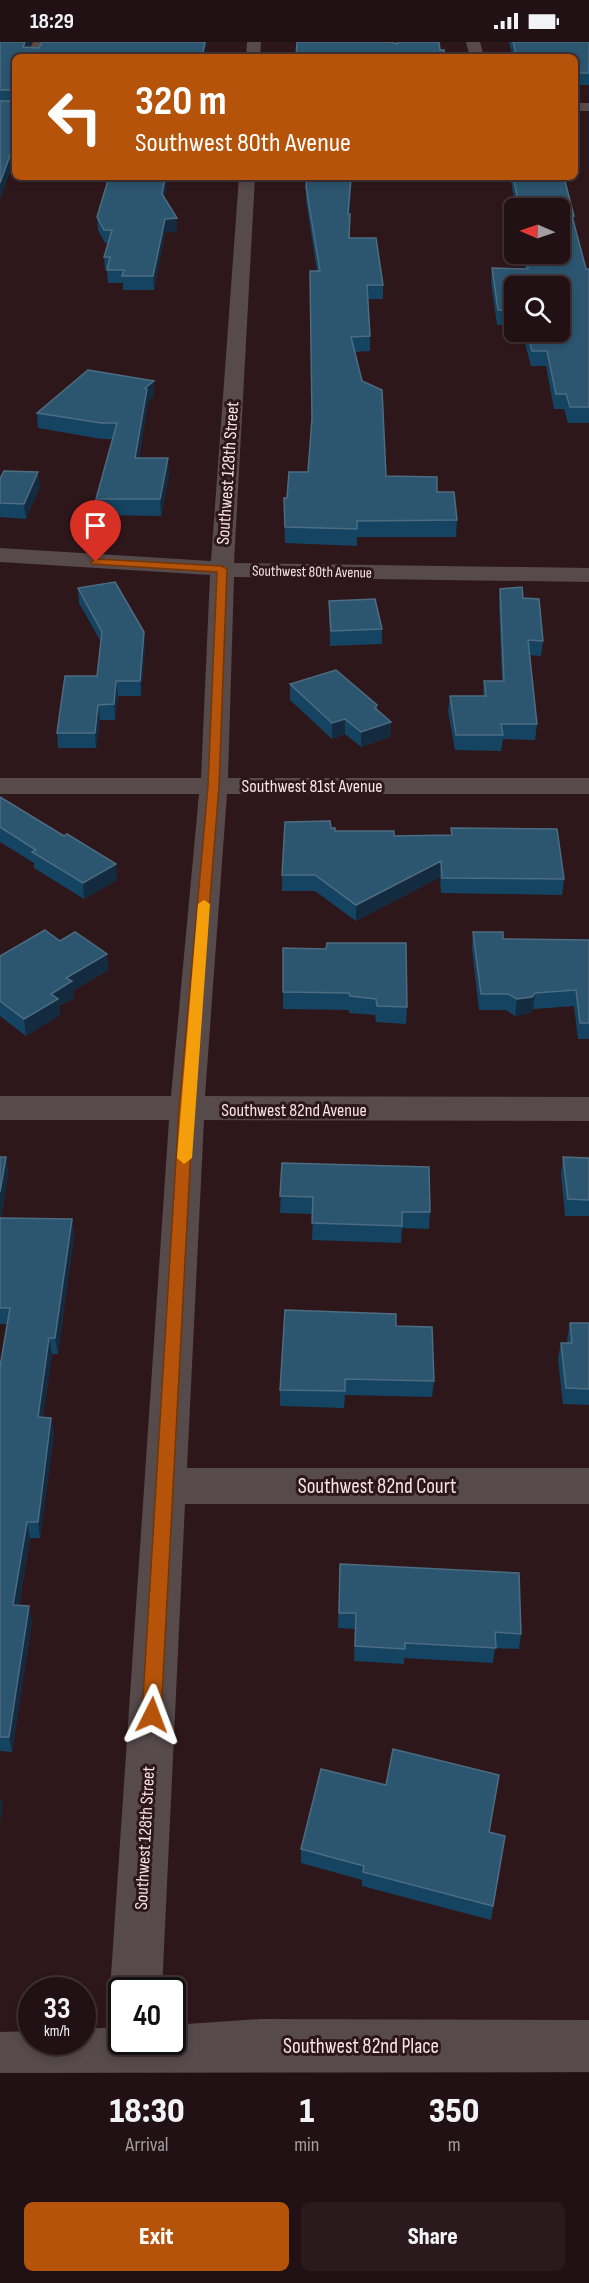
<!DOCTYPE html>
<style>
:root{--surface:#221114;--page:#2a1a1d;--text:#f1f3f6;--muted:#a29da0;--line:#3f3134;--accent:#b45309}
body{margin:0;font-family:"Sofia Sans Condensed",sans-serif;background:var(--page);color:var(--text);height:100vh;display:flex;flex-direction:column;font-size:22px;white-space:nowrap}
*{box-sizing:border-box;margin:0}
p{font-size:20px;color:var(--muted)}
.icon{flex:none;width:33px;height:33px;fill:none;stroke:currentColor;stroke-width:2;stroke-linecap:round;stroke-linejoin:round}
.map{position:relative;height:2031px;overflow:hidden}
.sheet{display:flex;flex-direction:column;background:var(--surface);flex:1}
.sheet>*{flex:none}
.guide{position:absolute;left:12px;top:12px;width:566px;height:126px;border-radius:9px;box-shadow:0 3px 9px #0003,0 0 0 2px var(--line);background:#b45309;color:#fff;overflow:hidden}
.needle{width:39px;rotate:272deg}
.controls{position:absolute;left:504px;top:156px;display:grid;gap:12px}
.controls a{display:grid;place-items:center;width:66px;height:66px;border-radius:9px;background:var(--surface);box-shadow:0 3px 9px #0003,0 0 0 2px var(--line);font-size:30px}
.speed{position:absolute;left:18px;top:1935px;display:flex;gap:12px;font-size:30px;font-weight:700;text-align:center}
.speed>*{display:grid;place-content:center;width:78px;height:78px;border-radius:50%;background:var(--surface);box-shadow:0 3px 9px #0003,0 0 0 2px var(--line);line-height:1}
.speed small{font-size:15px;font-weight:400}
.speed .limit{border:3px solid #111;border-radius:9px;background:#fff;color:#111}
.pin{position:absolute;display:grid;place-items:center;width:51px;height:51px;color:#fff;margin:-62px -26px;border-radius:50% 50% 50% 0;rotate:-45deg;box-shadow:0 0 6px #0007}
.pin .icon{rotate:45deg}
.me{position:absolute;width:66px;margin:-33px;rotate:3deg;stroke-linejoin:round;filter:drop-shadow(0 0 4px #0008)}
.turn{display:flex;align-items:center;gap:21px;height:126px;padding:0 24px;font-size:27px}
.turn .icon{width:78px;height:78px;stroke-width:2.5}
.turn b{display:block;font-size:42px;line-height:51px}
.eta{display:flex;justify-content:space-evenly;align-items:center;height:102px;text-align:center}
.eta b{font-size:36px;font-weight:800;line-height:42px}
.action{display:flex;gap:12px;margin-top:auto;padding:12px 24px}
.action a{flex:1;height:69px;border-radius:9px;background:var(--accent);color:#fff;font-size:24px;font-weight:800;line-height:69px;text-align:center}
.action a+a{background:var(--page);color:var(--text)}
.status{display:flex;justify-content:space-between;align-items:center;height:42px;padding:0 30px;background:var(--surface);direction:ltr}
.status svg{height:16px;fill:currentColor}
.map>svg:first-child{display:block}
.lines{fill:none;stroke-linecap:round;stroke-linejoin:round}
.minor{fill:#564a4b;fill-rule:evenodd}
.wall{fill:#144461}
.shaded-wall{fill:#142b3f}
.building{fill:#2c556f;stroke:#4c6c82;stroke-width:1.5}
.route{fill:#b45309;stroke:#753606;stroke-width:1.5}
.slow{fill:#f59e0b}
.labels{text-anchor:middle;dominant-baseline:central;stroke-width:6;stroke-linejoin:round;paint-order:stroke}
.far-street-label{font-size:15px;fill:#f7e5e7;stroke:#2e171b}
.street-label{font-size:18px;fill:#f7e5e7;stroke:#2e171b}
.near-street-label{font-size:21px;fill:#f7e5e7;stroke:#2e171b}
</style>
<div class="status"><b>18:29</b><svg viewBox="0 0 49 12"><path d="M0 12V9h3v3zM5 12V6h3v6zM10 12V3h3v9zM15 12V0h3v12zM26 1h20v11H26zM47 4h2v5h-2z"/></svg></div>
<div class="map">
<svg width="589" height="2031" viewBox="0 0 589 2031">
<rect width="100%" height="100%" fill="#2e171b"/>
<g class="lines">
<!-- minor -->
<path class="minor" d="M33 0H42L45 3 40 15H26Z
M247 0H261L260 15H246Z
M466 0H480L484 15H470Z
M574 61H589V69H574Z
M239 135H255L234 521 589 526V540L234 535 228 736H589V752H227L205 1054 589 1055V1079L204 1078 187 1426H589V1462H185L162 1948H122V1968L118 1966 110 1948 169 1078H0V1054H171L199 752H0V736H201L210 533 0 520V506L211 519Z
M260 1977 589 1978V2030L0 2031V1990L32 1989V2000H82V1987L122 1985V2000H172V1983Z"/>
</g>
<!-- wall -->
<path class="wall" d="M0 0H32L29 5 39 6 207 0 15 15V121H13L0 157Z
M509 0H589V43H574V15H513Z
M168 135 164 155 177 176V189L165 190 154 248H123V241H108L107 228H105L104 215 108 201H105L98 188 97 175Z
M307 135H352L349 172 350 196 383 243V257H368L370 294V309L355 310 386 434 437 450 457 478 456 495H357V504L285 501 284 456H287L308 430 312 380 317 229 306 158Z
M510 135H564L574 174 573 180 586 227H589V381H568L564 367H554L546 324H531L522 290H560L514 244V283H497L491 240 492 226 525 227 523 212H560V166H516Z
M154 354 148 360 139 416 169 432 161 474 98 473 96 457 113 397H102L38 386 37 371Z
M0 437 40 444 26 477 0 475Z
M78 546 145 604 141 654H118L115 678H100L96 706H58L57 691 97 634 101 600 79 561Z
M500 547 523 556 543 599 541 614 529 613 537 682 535 698 503 697 501 709 455 708 448 669 450 654H483L484 639H502L499 562Z
M329 559 382 587V602L330 604Z
M290 642 377 663V667L391 680 390 695 361 705 345 692 332 697 290 658Z
M0 755 117 838 84 857 34 826V821L0 800Z
M331 786 335 789 394 794 451 793V786L564 837 562 853 441 851 440 835 356 879 315 849H282V833Z
M473 890 503 897 589 898V997H578L574 964 533 967 530 971 515 974 506 968H479L472 906Z
M60 899 107 912 108 928 73 949 74 956 59 964 60 973 26 994 0 974V914Z
M283 906 407 965 406 982 376 980 375 973 349 971V968L283 967Z
M0 1115H6L8 1132 1 1176 72 1177 74 1193 58 1312H52L43 1375 51 1376 54 1392 40 1496H30L19 1563 32 1579 12 1710 0 1709V1325L7 1282H0Z
M563 1115 589 1116V1174H565L561 1132Z
M282 1121 430 1170 429 1187 402 1186 401 1201 312 1198 313 1172 280 1171Z
M570 1281H589V1363L563 1362 558 1317 561 1301H568L567 1297Z
M396 1284 434 1339 432 1355 345 1353 344 1366 280 1364V1348Z
M340 1522 521 1592 519 1607 495 1606 493 1621 404 1616V1622L354 1619 355 1587 338 1586Z
M489 1790 505 1794 491 1878 362 1844V1838L301 1821V1807Z"/>
<!-- shaded-wall -->
<path class="shaded-wall" d="M25 0H32L24 15 23 5Z
M205 0H207L204 15H202Z
M12 108 13 121 0 157V141Z
M165 135H168L162 164V152Z
M351 135H352L348 185V172Z
M177 176V189L165 190 154 248 153 234 165 177Z
M154 339V354L148 360 136 431 135 416 145 346Z
M168 416 169 432 161 474 160 457Z
M38 430 40 444 26 477 24 462Z
M144 590 145 604 141 654 140 639Z
M116 639 118 654 115 678 114 662Z
M98 663 100 678 96 706 95 691Z
M345 677V692L332 697V681Z
M391 680 390 695 361 705V690Z
M441 819 440 835 356 879V863Z
M116 822 117 838 84 857 83 841Z
M107 912 108 928 73 949 74 956 59 964 60 973 26 994 24 977 51 952 66 936Z
M535 951 533 967 530 971 515 974 517 957Z
M6 1115 8 1132 0 1183V1150Z
M72 1177 74 1193 58 1312 55 1296Z
M49 1296 52 1312 41 1391 38 1375Z
M51 1376 54 1392 40 1496 38 1480Z
M27 1480 30 1496 16 1579 13 1563Z
M29 1564 32 1579 12 1710 9 1695Z
M0 1754 3 1764 0 1781Z"/>
<!-- building -->
<path class="building" d="M0 0H25L23 5 39 6 42 0H205L202 15H15V48H0Z
M297 0H390L397 2V0H439L440 8H444L445 15H296Z
M513 0H589V31H574V15H517Z
M0 59H15V109L12 108 0 141Z
M109 135H165L162 152 177 176 165 177 153 234H122L124 228H107L110 215H104L112 188H104L97 175Z
M307 135H351L348 172H350L349 196H376L383 243H367L370 294 351 295 362 339 382 348 386 434 437 435V450H454L457 478 357 479V487L285 485 284 456H287L289 430H308L312 377 310 229H320L306 145Z
M513 135H564L574 174H572L586 227H589V365H570L566 352H556L547 309H532L527 290H560V244H514V268H498L492 226 528 227 526 212H560V166H520Z
M88 328 154 339 145 346 147 347 135 416H168L160 457H96L117 381H101L37 371Z
M4 429 38 430 24 462 0 461V437Z
M115 540 144 590 140 639H116L114 662 98 663 95 691H57L65 634H97L102 590 78 546Z
M522 545 523 556 539 557 543 599 528 598 537 682H501L503 693H456L450 654H486L484 639H504L500 547Z
M375 557 382 587 331 589 329 559Z
M336 628 377 663 375 666 391 680 361 690 345 677 332 681 290 642Z
M0 755 64 794 67 792 116 822 83 841 32 810 36 808 0 785Z
M330 779 331 786H335V789H394V794L452 793 451 786 557 787 564 837 442 836 441 819 356 863 315 833H282L285 780Z
M45 888 60 899 75 890 107 912 66 936 72 939 51 952 58 957 24 977 0 959V914Z
M473 890H503V897L589 898V981H580L576 948 535 951 532 955 517 957 508 952H481Z
M327 901H406L407 965 377 964 376 957 350 954 349 951 283 950V906L326 907Z
M0 1115H6L0 1150Z
M563 1115 589 1116V1158L568 1157Z
M282 1121 429 1125 430 1170H402V1184L312 1181 313 1155 280 1154Z
M0 1176 72 1177 55 1296H49L38 1375 51 1376 38 1480H27L13 1563 29 1564 9 1695H0V1325L10 1266H0Z
M285 1268 396 1272V1284L432 1285 434 1339 345 1337V1349L280 1348Z
M570 1281H589V1347L566 1346 561 1301H572Z
M340 1522 519 1531 521 1592 495 1590 496 1606 405 1601V1607L355 1604 356 1571H339Z
M393 1707 499 1733 489 1790 505 1794 493 1864 363 1830 364 1824 301 1807 321 1727 386 1743Z"/>
<!-- route -->
<path class="route" d="M96 517 222 524 227 527 219 744 193 1068 161 1673 159 1680 152 1682 145 1680 142 1673 179 1068 208 744 217 530 92 522 91 520Z"/>
<!-- slow -->
<path class="slow" d="M204 858 210 862 192 1116 184 1122 177 1116 198 862Z"/>
<g class="labels">
<!-- far-street labels -->
<g class="far-street-label">
<text transform="translate(312 530) rotate(1)">Southwest 80th Avenue</text>
</g>
<!-- street labels -->
<g class="street-label">
<text transform="translate(228 431) rotate(-86)">Southwest 128th Street</text>
<text x="312" y="744">Southwest 81st Avenue</text>
<text x="294" y="1068">Southwest 82nd Avenue</text>
<text transform="translate(145 1796) rotate(-87)">Southwest 128th Street</text>
</g>
<!-- near-street labels -->
<g class="near-street-label">
<text x="377" y="1444">Southwest 82nd Court</text>
<text x="361" y="2004">Southwest 82nd Place</text>
</g>
</g>
</svg>
<div class="controls">
<a><svg class="needle" viewBox="-14 -14 28 28"><path d="M0-13l5 13h-10z" fill="#e53935"/><path d="M0 13l5-13h-10z" fill="#a29da0"/></svg></a>
<a><svg class="icon" aria-label="search" viewBox="0 0 24 24"><circle cx="10" cy="10" r="6"/><path d="M15 15l6 6"/></svg></a>
</div>
<div class="speed"><div>33<small>km/h</small></div><div class="limit">40</div></div>
<div class="pin" style="left:96px;top:520px;background:#d93025"><svg class="icon" aria-label="arrive" viewBox="0 0 24 24"><path d="M6 21V4h12l-3 4 3 4H6"/></svg></div>
<svg class="me" style="left:152px;top:1673px" viewBox="-20 -20 40 40"><path d="M0-17L14 15 0 8-14 15z" fill="#b45309" stroke="#fff" stroke-width="4"/></svg>
<div class="guide">
<div class="turn"><svg class="icon" aria-label="left" viewBox="0 0 24 24"><path d="M17 20v-9H6M10 6l-5 5 5 5"/></svg><div><b>320 m</b>Southwest 80th Avenue</div></div>
</div>
</div>
<section class="sheet">
<div class="eta">
<div><b>18:30</b><p>Arrival</p></div>
<div><b>1</b><p>min</p></div>
<div><b>350</b><p>m</p></div>
</div>
<div class="action"><a>Exit</a><a>Share</a></div>
</section>
